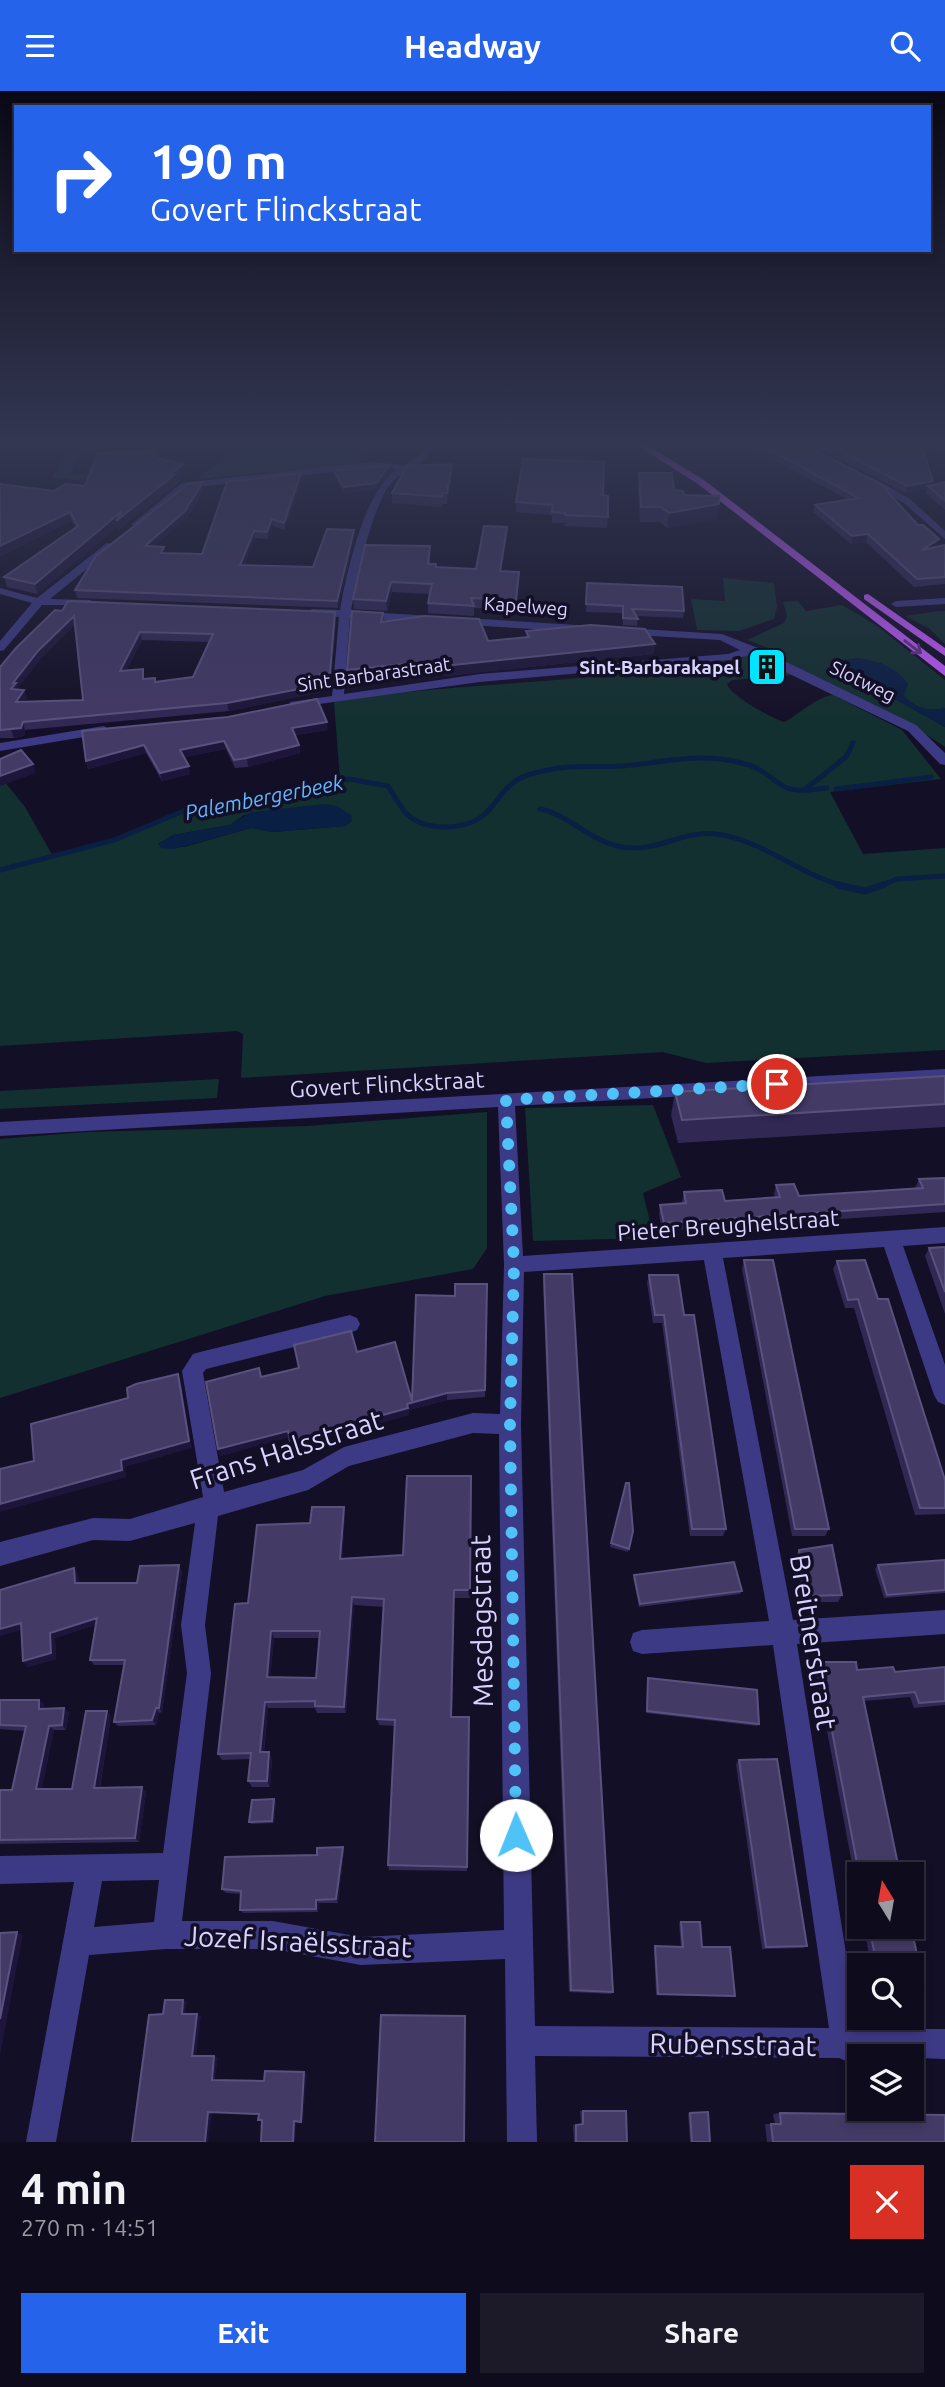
<!DOCTYPE html>
<meta charset="utf-8">
<style>
:root{--surface:#0e0b1c;--page:#1c1929;--text:#f1f3f6;--muted:#9b9ba3;--line:#2e2b3b;--accent:#2563eb}
body{margin:0;font-family:Ubuntu,sans-serif;background:var(--page);color:var(--text);height:100vh;display:flex;flex-direction:column;font-size:26px;white-space:nowrap}
*{box-sizing:border-box;margin:0}
p{font-size:23px;color:var(--muted)}
.icon{flex:none;width:38px;height:38px;fill:none;stroke:currentColor;stroke-width:2;stroke-linecap:round;stroke-linejoin:round}
.map{position:relative;height:2051px;overflow:hidden}
.side{display:flex;flex-direction:column;background:var(--surface);flex:1}
.side>*{flex:none}
.hud{position:absolute;left:14px;top:14px;width:917px;height:147px;border-radius:0px;box-shadow:0 4px 10px #0003,0 0 0 2px var(--line);background:#2563eb;color:#fff;overflow:hidden}
.needle{width:46px;rotate:349deg}
.fabs{position:absolute;left:847px;top:1771px;display:grid;gap:14px}
.fabs a{display:grid;place-items:center;width:77px;height:77px;border-radius:0px;background:var(--surface);box-shadow:0 4px 10px #0003,0 0 0 2px var(--line);font-size:35px}
.pin{position:absolute;display:grid;place-items:center;width:60px;height:60px;color:#fff;margin:-30px;border:4px solid #fff;border-radius:50%;box-shadow:0 2px 7px #0007}
.me{position:absolute;width:77px;margin:-38px;rotate:359deg;stroke-linejoin:round;filter:drop-shadow(0 0 5px #0008)}
.turn{display:flex;align-items:center;gap:24px;height:147px;padding:0 21px;font-size:32px}
.turn .icon{width:91px;height:91px;stroke-width:2.5}
.turn b{display:block;font-size:49px;line-height:60px}
.round{display:grid;place-items:center;flex:none;width:74px;height:74px;border-radius:0px;background:var(--page)}
.head{display:flex;align-items:center;justify-content:space-between;height:119px;padding:0 21px}
h1{font-size:42px;font-weight:700;line-height:52px}
.primary-button{display:flex;gap:14px;margin-top:auto;padding:14px 21px}
.primary-button a{flex:1;height:80px;border-radius:0px;background:var(--accent);color:#fff;font-size:28px;font-weight:700;line-height:80px;text-align:center}
.primary-button a+a{background:var(--page);color:var(--text)}
header{display:flex;justify-content:space-between;align-items:center;height:91px;padding:0 21px;background:var(--accent);color:#fff;font-size:32px;font-weight:700}
.map>svg:first-child{display:block}
.green{fill:#12302f;fill-rule:evenodd}
.water{fill:#0a1f44}
.lines{fill:none;stroke-linecap:round;stroke-linejoin:round}
.stream-far1{stroke:#0a1f44;stroke-width:5}
.stream{stroke:#0a1f44;stroke-width:7}
.minor{fill:#3d3a85;fill-rule:evenodd}
.major{fill:#c25bff;fill-rule:evenodd}
.wall{fill:#312854;fill-rule:evenodd}
.shaded-wall{fill:#1d163a}
.building{fill:#433a66;stroke:#5a527e;stroke-width:2;fill-rule:evenodd}
.oneway{stroke:#623188}
.route{stroke:#4fc3f7;stroke-width:12;stroke-dasharray:0 21.6}
.labels{text-anchor:middle;dominant-baseline:central;stroke-width:7;stroke-linejoin:round;paint-order:stroke}
.far-street-label{font-size:19px;fill:#d9d4ff;stroke:#130f26}
.far-poi-label{font-size:19px;font-weight:bold;fill:#d9d4ff;stroke:#130f26;text-anchor:end}
.far-water-label{font-size:21px;font-style:italic;fill:#62b6ff;stroke:#130f26}
.street-label{font-size:23px;fill:#d9d4ff;stroke:#130f26}
.near-street-label{font-size:28px;fill:#d9d4ff;stroke:#130f26}
</style>
<header><svg class="icon" aria-label="menu" viewBox="0 0 24 24"><path d="M4 6h16M4 12h16M4 18h16"/></svg>Headway<svg class="icon" aria-label="search" viewBox="0 0 24 24"><circle cx="10" cy="10" r="6"/><path d="M15 15l6 6"/></svg></header>
<div class="map">
<svg width="945" height="2051" viewBox="0 0 945 2051">
<rect width="100%" height="100%" fill="#130f26"/>
<!-- green -->
<path class="green" d="M241 353H365L359 373 197 388Z
M69 359 161 360 159 364H80L69 383 147 384 181 389 174 395 51 387Z
M723 487 774 492 777 516 774 528 739 540 697 539 691 508 725 510Z
M798 510 806 520 842 514 876 534 945 589V617C928 621 915 617 903 605L907 593 881 572 833 573 945 636V656L903 628 790 573 769 557 747 549 784 532 787 525 783 511Z
M939 520H945V553L930 538 905 525Z
M742 560 793 584 732 589 727 593C731 605 771 627 784 631 800 623 816 606 833 604L902 639 941 688 830 701 863 763 945 757V959L706 972 663 961 241 987 243 943 237 940 0 955V685L25 716 54 767 119 747 200 716 340 689 334 611C468 588 609 596 742 560ZM284 718 345 735 272 741 251 737 184 756 162 757 158 753 173 744 230 734 244 724Z
M219 988 217 1007 0 1018V1000Z
M653 1014 681 1086 643 1102 654 1147 533 1150 525 1017Z
M487 1021V1157L473 1178 325 1205 0 1307V1048L86 1041 307 1035Z"/>
<!-- water -->
<path class="water" d="M856 567C875 568 898 577 908 593L904 605C916 617 928 621 945 617V636L833 573V570Z
M324 713 337 715 351 724 352 730 346 735 272 741 251 737 174 758 161 757 158 753 173 744 230 734 251 721Z"/>
<g class="lines">
<!-- stream-far1 -->
<path class="stream-far1" d="M836 698 931 686
M804 699 846 666 853 652
M540 718C569 724 588 748 617 755 657 764 679 739 716 743 764 749 799 784 844 795
M0 779 114 749 193 716 349 688 388 695C394 704 399 714 406 722 423 741 466 740 485 723 497 712 502 698 517 689 526 683 542 680 553 678 575 673 599 677 622 675 667 671 703 660 749 674 763 678 772 689 785 696 797 702 814 698 827 697
M880 795 897 788 945 785"/>
<!-- stream -->
<path class="stream" d="M838 794 865 800 883 794"/>
<!-- minor -->
<path class="minor" d="M426 353H434C428 376 400 377 388 396 370 425 357 486 351 520L722 543 758 557 916 634 945 662V674L940 673 908 640 750 564 729 569 480 591 290 617V611L332 605 339 526 312 524 307 521 312 518 340 519C347 480 364 401 397 378L370 377 188 397 139 436 131 434 182 392 370 371 405 374 420 364ZM350 527 720 549 740 559 728 563 480 583 344 603Z
M836 353H852L813 363 809 360Z
M867 387H873L910 408 945 440V448L904 412 867 391Z
M107 452 116 454 50 508 89 509 93 510V514H42L4 559 0 560V550L32 512 0 503V497L37 507Z
M945 507V513L896 516 891 513 896 510Z
M104 635 110 639 108 642 0 660V652Z
M945 978V990L515 1015 523 1165 945 1136V1152L903 1155 945 1274V1314L938 1311 934 1304 884 1156 723 1167 793 1529 945 1519V1543L797 1553 858 1938H945V1968L859 1965 846 1970 839 1967 535 1965 537 2051H507L505 1868 361 1874 273 1858H166L89 1864 56 2051H26L74 1791 0 1793V1765L163 1762 187 1582 181 1534 195 1432 130 1450 93 1449 0 1475V1451L93 1427 130 1428 203 1406 182 1280 193 1263 200 1261 350 1224 357 1227 360 1233 357 1239 350 1242 206 1278 203 1282 224 1401 303 1379 344 1356 473 1322 500 1323 504 1174 498 1016 0 1045V1031ZM704 1169 769 1530 642 1539 633 1542 630 1551 633 1560 642 1563 773 1554 829 1937 535 1935 521 1333 524 1181ZM473 1342 499 1343 504 1839 361 1846 273 1830H182L211 1582 205 1534 218 1425 308 1399 349 1375ZM159 1789 154 1831 94 1836 102 1790Z"/>
<!-- major -->
<path class="major" d="M635 353H645L704 389 945 575V585L698 393Z
M868 503 945 557V565L864 508V504Z"/>
</g>
<!-- wall -->
<path class="wall" d="M743 353H803L890 398 889 402 937 455 945 454V493L914 496 866 451 851 453 813 421 815 414 847 408Z
M837 353H945V360L921 354 932 394 945 391V419L926 402 927 398 905 402 828 362 830 355Z
M155 360 157 367 184 382 175 390 176 393 118 439V435L37 503 7 496 4 486 76 437 54 400 85 395Z
M452 373V383L447 413H442V416L392 412V402Z
M334 380H391L376 398 344 402 335 386Z
M301 382 302 389 285 439 273 435 268 448 255 447 244 474 313 476 355 446 338 517 77 507 75 499 204 398 187 427 154 455 165 462 202 463Z
M639 382 684 404 717 428 667 437 660 431H640L638 396Z
M603 404 608 426 607 437 564 435 565 432H552V424L516 421V411Z
M507 436V446L501 480 519 491 516 519 474 517V525L428 522V512L430 503 392 501 387 520 354 518 353 508 430 455V473L437 476 476 478Z
M587 492 684 520 683 527 637 525 638 528 637 535 623 534 622 522 586 521Z
M55 519 336 529 331 590 324 591 326 600 229 620 25 639 24 645 14 647H0V576ZM75 533 83 609 24 611 27 607 24 599H18L17 598 41 567ZM142 549 209 551 193 586 155 591V587L144 588V585L126 579Z
M383 522 384 531 488 550 526 547V540L655 553 653 563 444 585 442 579 348 588 347 579Z
M328 639 295 644 299 654 300 662 248 676 235 677 226 658 184 666 190 683 162 690 146 662 88 678 86 670 82 640Z
M945 985V1036L678 1052 671 1024 675 1001Z
M945 1087V1121L662 1140 659 1123 660 1114 682 1113V1110L684 1101 725 1110 775 1107 774 1103 776 1094 799 1105 915 1097 919 1088Z
M945 1156V1223L925 1165 929 1157Z
M744 1169 829 1438 825 1445H792L742 1178Z
M837 1170 878 1208 945 1389V1423L915 1424 854 1217H845L833 1178Z
M544 1183 613 1901 611 1903 569 1901 543 1191Z
M649 1184 684 1224 726 1438 723 1445H690L662 1232H653L647 1192Z
M487 1193 485 1306 447 1309 409 1319V1324L292 1356 289 1346 220 1365 262 1286 357 1261 412 1310 455 1205Z
M471 1385 470 1507H454L452 1626H469L467 1780 389 1779 388 1774 395 1635 379 1634 377 1628 384 1516 354 1514 346 1622H317L315 1617H268L264 1661 272 1667 270 1696H252L248 1690 250 1668 222 1669 218 1663 310 1432 344 1416 345 1424 342 1467 403 1464ZM274 1547H320L316 1587 270 1586Z
M626 1392 633 1440 628 1461 610 1456Z
M799 1459 842 1504 838 1511H804L795 1466Z
M945 1469V1502L884 1507 875 1478 878 1474Z
M182 1480 162 1621 159 1622 156 1634 118 1635 114 1631 124 1574H94L90 1569 95 1534 55 1547 56 1568 28 1576 23 1570 21 1539 78 1483 79 1492H137Z
M634 1484 742 1500 740 1503 639 1516 633 1487Z
M819 1571 857 1579 895 1581 945 1576V1614L914 1617 910 1606 864 1610 859 1810 815 1576Z
M648 1587 759 1633 757 1635 646 1622 647 1590Z
M0 1609H39L44 1613V1618L69 1621 66 1639H54L41 1698H72L111 1625 100 1697 146 1701 139 1751 0 1753V1699H12L25 1640 0 1638Z
M739 1669 807 1855 803 1857 762 1858 736 1673Z
M276 1710 274 1732 251 1733 249 1731Z
M344 1759 338 1812H319L318 1821 243 1822 240 1819 241 1803 226 1802 222 1798 317 1764Z
M681 1831 702 1856 735 1905 733 1906 656 1904 654 1857 655 1855 681 1856 679 1832Z
M864 1836H911L925 1900 919 1901 912 1902V1874H871Z
M580 2020H583L627 2051H574L573 2034 581 2033Z
M708 2021 710 2051H690L688 2022Z
M780 2022 945 2051H767L765 2033H775L773 2023Z"/>
<!-- shaded-wall -->
<path class="shaded-wall" d="M183 373 184 382 175 390 176 393 118 439V435L37 503 35 493 122 420Z
M452 373V383L447 413V402Z
M390 374 391 380 376 398 344 402V396Z
M301 382 302 389 285 439 284 432Z
M933 390 931 397 928 395 927 398 905 402 907 395Z
M203 391 204 398 187 427 146 462 145 455Z
M719 413 717 428 667 437 669 422Z
M70 421 72 430 0 466V455Z
M272 428 273 435 268 448 267 441Z
M507 436V446L500 490V480Z
M354 439 355 446 338 517 337 510Z
M254 440 255 447 241 481 240 474Z
M868 443 866 451 851 453 852 445Z
M939 448 937 455 922 459Z
M391 491 392 501 387 520 386 510Z
M335 521 336 529 331 590 330 582Z
M74 525 76 532 41 567 17 598 18 600 11 598 13 592 38 560Z
M140 541 142 549 122 588 120 580Z
M655 553 653 563 444 585V575Z
M325 593 326 600 229 620 227 612Z
M24 599 27 607 19 619 16 611Z
M23 631 25 639 24 645 14 647 11 639Z
M327 631 328 639 293 644 292 637Z
M224 650 226 658 182 667 180 659Z
M144 654 146 662 88 678 86 670Z
M299 654 300 662 248 676 247 667Z
M33 673 36 682 0 695V685Z
M189 675 190 683 162 690 160 682Z
M178 1283 181 1291 192 1357 125 1376 126 1386 0 1421V1413L121 1369Z
M447 1302V1309L409 1319V1324L292 1356 290 1350 407 1313Z
M288 1340 290 1346 220 1365 218 1358Z
M344 1416 345 1424 342 1476 340 1468Z
M179 1474 182 1480 162 1621 159 1617Z
M74 1477 78 1483 79 1498 75 1492Z
M352 1506 354 1514 346 1622 344 1616Z
M97 1527 101 1532 55 1547 56 1568 28 1576 23 1570 50 1542Z
M21 1532 26 1538 0 1545V1538Z
M271 1540 274 1547 270 1593 267 1586Z
M39 1609 44 1613V1623L39 1618Z
M265 1611 268 1617 263 1667 260 1661Z
M64 1617 69 1621 66 1639 62 1634Z
M156 1617 159 1622 156 1634 152 1629Z
M107 1620 111 1625 99 1701 94 1697Z
M49 1635 54 1639 41 1703 36 1698Z
M269 1661 272 1667 270 1696 267 1690Z
M142 1696 146 1701 139 1751 135 1747Z
M274 1708 276 1710 274 1732 272 1730Z
M343 1756 344 1759 338 1812 336 1808Z
M316 1809 319 1812 318 1821 316 1818Z
M17 1841 23 1844 0 1965V1928Z
M183 1909 187 1910 185 1925 182 1923Z
M197 1923 201 1925 196 1966 192 1965Z
M214 1965 218 1966 215 1990 212 1989Z
M304 1981 307 1982 303 2031H301Z
M208 2021 212 2022 208 2051H205Z
M294 2030 296 2031 295 2051H293Z"/>
<!-- building -->
<path class="building" d="M758 353H803L890 398 886 399 918 434H923L939 448 922 459 945 454V486L917 488 868 443 852 445 815 414 859 407Z
M837 353H921L933 390 907 395 830 355Z
M155 360 156 367 183 373 170 384H174L116 430 122 420 35 493 4 486 78 435 70 421 0 455V393L54 400 65 393 85 395 98 362Z
M523 368 604 371 603 404 608 405V426L565 424V422L552 421 553 414 516 411Z
M452 373 447 402H442V406L392 402 407 375Z
M390 374 376 392 344 396 334 380Z
M301 382 284 432 272 428 267 441 254 440 240 474 313 476 327 438 354 439 337 510 75 499 96 465 188 393 203 391 185 420 145 455 164 456 161 462 202 463 227 391Z
M639 382H672L674 399 683 400 684 404 719 405V413L669 422 661 416H641Z
M945 391V410L928 395Z
M484 435 507 436 500 480 519 481 516 509 471 507 474 515 428 512 432 493 391 491 386 510 353 508 365 454 430 455 428 473H436V476L476 478Z
M587 492 682 496 684 520 632 518 638 528 623 527V515L586 513Z
M68 510 335 521 330 582 320 583 325 593 227 612 23 631 21 637 0 639V576L16 557 55 519 62 520ZM74 525 83 609 16 611 24 599 11 598 16 592H13L38 560ZM140 541 213 543 193 586 155 591V587L143 588V578L120 580Z
M352 520 383 522 381 531 425 525 479 528 488 550 529 546 526 540 591 534 645 538 655 553 444 575 442 569 347 579Z
M317 608 327 631 292 637 299 654 247 667 234 669 224 650 180 659 189 675 160 682 144 654 86 670 82 640 228 626Z
M21 659 33 673 0 685V668Z
M945 985V1013L682 1029 675 1001Z
M945 1087V1113L664 1132 660 1114 686 1112 684 1101 722 1099 725 1110 780 1106 776 1094 794 1093 799 1105 923 1097 919 1088Z
M945 1156V1201L929 1157Z
M744 1169H773L829 1438H795Z
M865 1169 878 1208H888L945 1389V1417H920L858 1208 848 1209 837 1170Z
M544 1183H572L613 1901 571 1899Z
M649 1184H678L684 1224H694L726 1438H692L664 1224H655Z
M455 1193H487L485 1299 447 1302 407 1313 408 1317 290 1350 288 1340 218 1358 206 1291 259 1277 261 1286 299 1277 294 1254 351 1240 357 1261 395 1251 412 1310 416 1204 455 1205Z
M178 1283 189 1350 121 1369 122 1379 0 1413V1378L34 1370 31 1333 128 1307 127 1297 136 1293Z
M407 1385H471L470 1499H454L451 1626H469L467 1776 388 1774 395 1629 377 1628 384 1508 352 1506 344 1616 315 1615V1610L265 1611 260 1661H269L267 1690H248L251 1662 218 1663 235 1513 248 1512 257 1434 310 1432 312 1416H344L340 1468 403 1464ZM271 1540H320L316 1587 267 1586Z
M626 1392H629L633 1440 629 1458 611 1452Z
M832 1454 842 1504 808 1505 799 1459Z
M945 1469V1499L887 1504 878 1474Z
M734 1471 742 1500 640 1513 634 1484Z
M179 1474 159 1617H156L152 1629 114 1631 125 1569H90L97 1527 50 1542 51 1562 23 1570 21 1532 0 1538V1499L74 1477 75 1492H137L140 1475Z
M819 1571H856L857 1579 893 1576 895 1581 945 1576V1610L919 1612 915 1601 863 1606 900 1783H859Z
M648 1587 757 1599 759 1633 647 1620Z
M0 1609H39V1618L64 1617 62 1634 49 1635 36 1698H72L86 1620H107L94 1697 142 1696 135 1747 0 1749V1699H12L26 1635 0 1634Z
M777 1668 807 1855 766 1856 739 1669Z
M274 1708 272 1730 249 1731 252 1709Z
M343 1756 336 1808 316 1809V1818L240 1819 241 1800 222 1798 225 1766 317 1764V1757Z
M681 1831H700L702 1856H730L735 1905 658 1903 655 1855 683 1856Z
M869 1836H911L925 1900H912V1874H877Z
M17 1841 0 1928V1842Z
M165 1909H183L182 1923H197L192 1965H214L212 1989 264 1990 265 1980 304 1981 301 2031 294 2030 293 2051H261L262 2029H258L259 2023 208 2021 205 2051H132L149 1924 163 1923Z
M381 1924 465 1925 464 2051H375Z
M583 2020H626L627 2051H576V2034L583 2033Z
M708 2021 710 2051H692L690 2022Z
M780 2022 945 2024V2051H773L771 2033H781Z"/>
<!-- one-way arrows -->
<defs><path id="oneway-shaft" d="M-6 0H5M1.5-3L5.5 0L1.5 3" fill="none" stroke-width="1.6" stroke-linecap="round" stroke-linejoin="round" transform="scale(1.75)"/></defs>
<use class="oneway" href="#oneway-shaft" transform="translate(913 556) rotate(38)"/>
<!-- sky -->
<linearGradient id="sky" x2="0" y2="1"><stop stop-color="#0a0815"/><stop offset="0.55" stop-color="#333752"/><stop offset="1" stop-color="#333752" stop-opacity="0"/></linearGradient>
<rect width="945" height="640" fill="url(#sky)"/>
<g class="lines">
<!-- route -->
<path class="route" d="M516 1744 510 1333 514 1174 506 1009 777 993"/>
</g>
<!-- icons -->
<defs>
<symbol id="building-square" viewBox="-11 -11 22 22"><rect x="-9" y="-9" width="18" height="18" rx="4" fill="#00e5ff" stroke="#130f26"/><path d="M-4-6H4V6H1V3H-1V6H-4ZM-2.5-4.3h1.7v1.8h-1.7ZM.8-4.3h1.7v1.8H.8ZM-2.5-1h1.7V.8h-1.7ZM.8-1h1.7V.8H.8Z" fill="#111"/></symbol>
</defs>
<g fill-rule="evenodd">
<use href="#building-square" x="745" y="554" width="44" height="44"/>
</g>
<g class="labels">
<!-- far-street labels -->
<g class="far-street-label">
<text transform="translate(526 515) rotate(4)">Kapelweg</text>
<text transform="translate(374 583) rotate(-8)">Sint Barbarastraat</text>
<text transform="translate(863 590) rotate(26)">Slotweg</text>
</g>
<!-- far-poi labels -->
<g class="far-poi-label">
<text x="740" y="576">Sint-Barbarakapel</text>
</g>
<!-- far-water labels -->
<g class="far-water-label">
<text transform="translate(264 706) rotate(-11)">Palembergerbeek</text>
</g>
<!-- street labels -->
<g class="street-label">
<text transform="translate(387 993) rotate(-3)">Govert Flinckstraat</text>
<text transform="translate(728 1134) rotate(-4)">Pieter Breughelstraat</text>
</g>
<!-- near-street labels -->
<g class="near-street-label">
<text transform="translate(286 1358) rotate(-18)">Frans Halsstraat</text>
<text transform="translate(481 1530) rotate(-91)">Mesdagstraat</text>
<text transform="translate(814 1551) rotate(81)">Breitnerstraat</text>
<text transform="translate(298 1850) rotate(3)">Jozef Israëlsstraat</text>
<text transform="translate(733 1953) rotate(1)">Rubensstraat</text>
</g>
</g>
</svg>
<div class="fabs">
<a><svg class="needle" viewBox="-14 -14 28 28"><path d="M0-13l5 13h-10z" fill="#e53935"/><path d="M0 13l5-13h-10z" fill="#9b9ba3"/></svg></a>
<a><svg class="icon" aria-label="search" viewBox="0 0 24 24"><circle cx="10" cy="10" r="6"/><path d="M15 15l6 6"/></svg></a>
<a><svg class="icon" aria-label="layers" viewBox="0 0 24 24"><path d="M12 4l9 5-9 5-9-5zM3 14l9 5 9-5"/></svg></a>
</div>
<div class="pin" style="left:777px;top:993px;background:#d93025"><svg class="icon" aria-label="arrive" viewBox="0 0 24 24"><path d="M6 21V4h12l-3 4 3 4H6"/></svg></div>
<svg class="me" style="left:516px;top:1744px" viewBox="-20 -20 40 40"><circle r="19" fill="#fff"/><path d="M0-13L10 11 0 6-10 11z" fill="#4fc3f7"/></svg>
<div class="hud">
<div class="turn"><svg class="icon" aria-label="right" viewBox="0 0 24 24"><path d="M7 20v-9h11M14 6l5 5-5 5"/></svg><div><b>190 m</b>Govert Flinckstraat</div></div>
</div>
</div>
<section class="side">
<div class="head"><div><h1>4 min</h1><p>270 m · 14:51</p></div><a class="round" style="background:#d93025;color:#fff"><svg class="icon" aria-label="close" viewBox="0 0 24 24"><path d="M6 6l12 12M18 6L6 18"/></svg></a></div>
<div class="primary-button"><a>Exit</a><a>Share</a></div>
</section>
